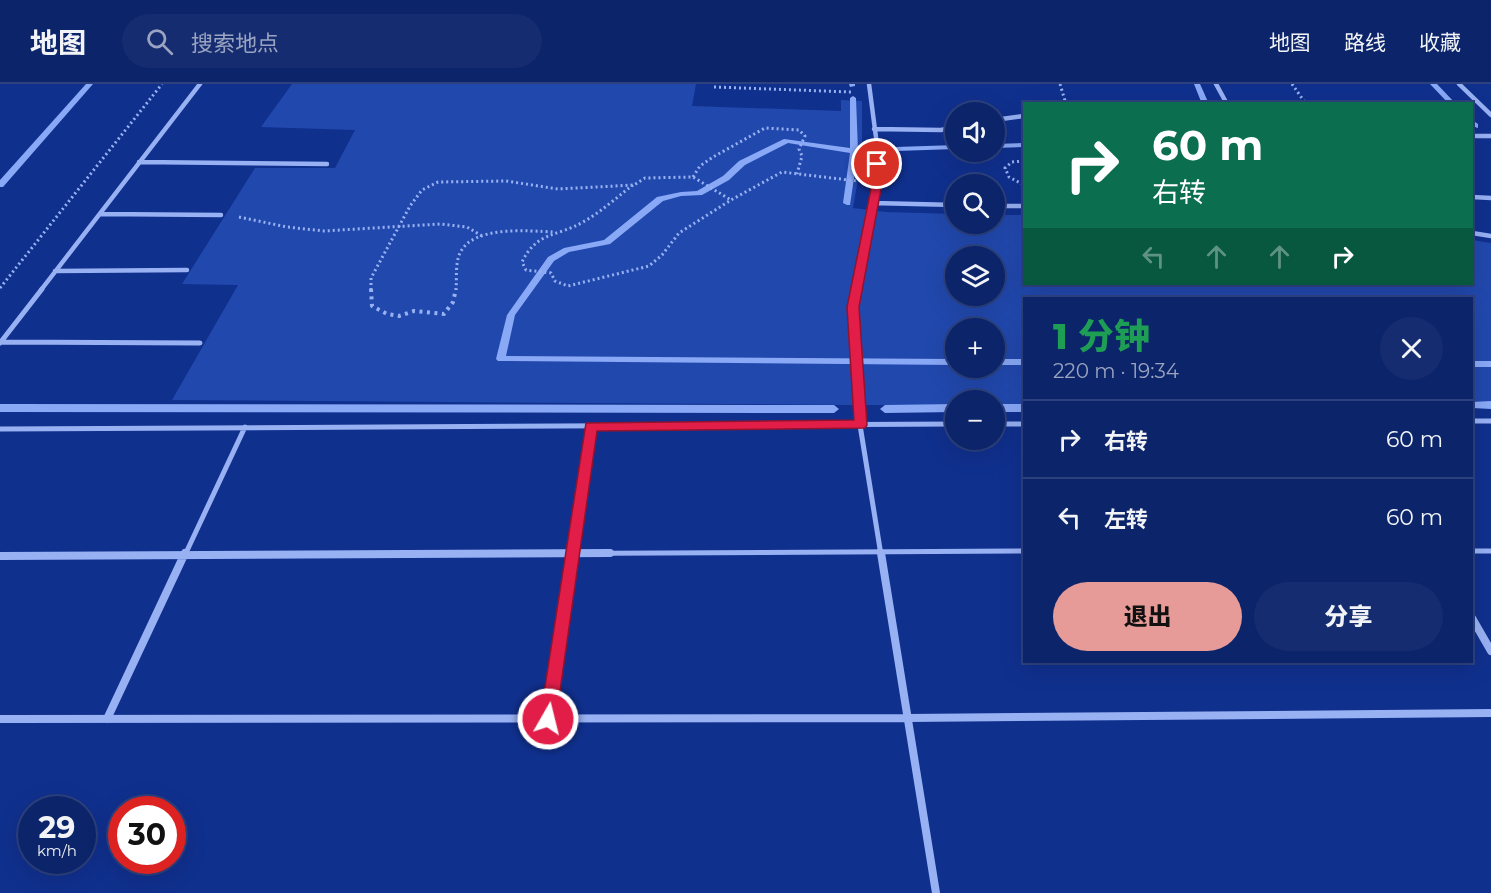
<!DOCTYPE html>
<html lang="zh">
<meta charset="utf-8">
<style>
:root{--surface:#0c246a;--page:#152c70;--text:#f1f3f6;--muted:#9aa4c1;--line:#2c417e;--accent:#e69b98}
body{margin:0;font-family:Montserrat,"Noto Sans SC",sans-serif;background:var(--page);color:var(--text);height:100vh;display:flex;flex-direction:column;font-size:22px;white-space:nowrap}
*{box-sizing:border-box;margin:0}
p{font-size:20px;color:var(--muted)}
.icon{flex:none;width:33px;height:33px;fill:none;stroke:currentColor;stroke-width:2;stroke-linecap:round;stroke-linejoin:round}
.map{position:relative;flex:1;overflow:hidden}
.sheet{position:absolute;left:1023px;top:213px;width:450px;height:366px;display:flex;flex-direction:column;background:var(--surface);border-radius:0px;box-shadow:0 6px 24px #0002,0 0 0 2px var(--line)}
.sheet>*{flex:none}
.guide{position:absolute;left:1023px;top:18px;width:450px;height:183px;border-radius:0px;box-shadow:0 6px 24px #0002,0 0 0 2px var(--line);background:#0b6e4f;color:#fff;overflow:hidden}
.tools{position:absolute;left:945px;top:18px;display:grid;gap:12px}
.tools a{display:grid;place-items:center;width:60px;height:60px;border-radius:50%;background:var(--surface);box-shadow:0 6px 24px #0002,0 0 0 2px var(--line);font-size:30px}
.speed{position:absolute;left:18px;top:712px;display:flex;gap:12px;font-size:30px;font-weight:700;text-align:center}
.speed>*{display:grid;place-content:center;width:78px;height:78px;border-radius:50%;background:var(--surface);box-shadow:0 6px 24px #0002,0 0 0 2px var(--line);line-height:1}
.speed small{font-size:15px;font-weight:400}
.speed .limit{border:9px solid #d22;background:#fff;color:#111}
.pin{position:absolute;display:grid;place-items:center;width:51px;height:51px;color:#fff;margin:-26px;border:3px solid #fff;border-radius:50%;box-shadow:0 2px 6px #0007}
.me{position:absolute;width:66px;margin:-33px;rotate:8deg;stroke-linejoin:round;filter:drop-shadow(0 0 4px #0008)}
.turn{display:flex;align-items:center;gap:21px;height:126px;padding:0 30px;font-size:27px}
.turn .icon{width:78px;height:78px;stroke-width:2.5}
.turn b{display:block;font-size:42px;line-height:51px}
.lanes{display:flex;align-items:center;height:57px;padding:0 30px;background:#0003;justify-content:center;gap:30px;direction:ltr}
.lanes .off{opacity:.35}
.round{display:grid;place-items:center;flex:none;width:63px;height:63px;border-radius:32px;background:var(--page)}
.headline{display:flex;align-items:center;justify-content:space-between;height:102px;padding:0 30px}
h1{font-size:36px;font-weight:800;line-height:45px;color:#1e9e55}
.cta{display:flex;gap:12px;margin-top:auto;padding:12px 30px}
.cta a{flex:1;height:69px;border-radius:36px;background:var(--accent);color:#111;font-size:24px;font-weight:800;line-height:69px;text-align:center}
.cta a+a{background:var(--page);color:var(--text)}
ul{padding:0;list-style:none}
li{display:flex;align-items:center;gap:18px;height:78px;padding:0 30px;border-top:2px solid var(--line)}
li div{flex:1}
li b{display:block;font-size:22px}
li em{font-style:normal}
header{display:flex;align-items:center;gap:36px;box-sizing:border-box;height:84px;padding:0 30px;background:var(--surface);border-bottom:2px solid var(--line)}
header strong{font-size:28px}
nav{display:flex;gap:33px;margin-inline-start:auto;font-size:21px}
.search{width:420px;height:54px;background:var(--page);display:flex;align-items:center;gap:15px;box-sizing:border-box;padding:0 21px;border-radius:33px;color:var(--muted);font-size:22px}
.map>svg:first-child{display:block}
.green{fill:#2148ad;fill-rule:evenodd}
.lines{fill:none;stroke-linecap:round;stroke-linejoin:round}
.stream{fill:#89a8f6;fill-rule:evenodd}
.path-far1{stroke:#98b1f3;stroke-width:3;stroke-dasharray:2 3;stroke-linecap:butt}
.path{stroke:#98b1f3;stroke-width:4;stroke-dasharray:3 4.5;stroke-linecap:butt}
.street-far2{stroke:#98b1f3;stroke-width:4.5}
.street-far1{stroke:#98b1f3;stroke-width:5}
.street{stroke:#98b1f3;stroke-width:8}
.route{fill:#e11d48;stroke:#92132f;stroke-width:1.5}
</style>
<header>
<strong>地图</strong>
<div class="search"><svg class="icon" aria-label="search" viewBox="0 0 24 24"><circle cx="10" cy="10" r="6"/><path d="M15 15l6 6"/></svg>搜索地点</div>
<nav><a>地图</a><a>路线</a><a>收藏</a></nav>
</header>
<div class="map">
<svg width="1491" height="809" viewBox="0 0 1491 809">
<rect width="100%" height="100%" fill="#10308e"/>
<!-- green -->
<path class="green" d="M292 0H696L692 22 841 27V16L862 17V72L853 124 886 128 955 130 956 140H994L995 131H1024V200H1472V156L1491 159V320H1472V214H1024V321H995L994 316H956L955 321H850L172 316 238 201 182 200 255 84H335L355 46 261 43ZM956 172H994V212H956ZM956 244H994V284H956Z"/>
<g class="lines">
<!-- stream -->
<path class="stream" d="M86 0H93L3 103H0V96Z
M849 0H855V2L850 3Z
M1194 0H1200L1209 20H1202Z
M1430 0H1437L1456 20H1449Z
M853 12 856 14 858 67 850 121H847L843 119 850 69 788 59 745 81 729 96 702 111 681 112 663 117 610 160 569 168 554 177 515 231 506 272 956 275V281L498 277 496 275 507 231 548 173 564 164 604 156 657 113 681 108 697 107 723 92 739 77 784 55 850 64V14Z
M1472 36 1478 40V44L1472 42Z
M1024 59V63L994 64V60Z
M956 61V65L896 67 892 65 896 63Z
M994 275H1024V281H994Z
M1472 277H1491V283H1472Z
M1491 317V325L1472 324V318Z
M0 320 834 321 839 325 834 329 0 328Z
M956 320V328L885 329 880 325 885 321Z
M994 320H1024V328H994Z"/>
<!-- path-far1 -->
<path class="path-far1" d="M1060 0 1066 20
M1292 0 1306 20
M714 3 851 8
M1024 77 1012 78 1005 84 1009 93 1024 101
M693 93 700 82 713 73 765 44 799 46 805 52 799 65 802 72 797 90
M633 101C617 113 601 128 583 138 557 153 537 147 522 178L526 186 551 189 555 197 568 202 649 182 662 171 679 149 731 116 782 88 857 97
M239 133 287 143 324 147 440 140 467 143 482 152
M0 204 162 0
M371 206V194L410 122 422 106 438 98 506 97 558 105 634 101 645 94 693 93 731 116
M456 206C457 194 455 180 460 169 473 141 529 147 554 148"/>
<!-- path -->
<path class="path" d="M371 205 372 222 387 230 399 232 414 227 444 230 453 218 456 205"/>
<!-- street-far2 -->
<path class="street-far2" d="M1216 0 1227 20
M1459 0 1491 31
M994 36 1024 32
M874 45 941 46 956 43
M1472 52H1491
M139 78 327 80
M1472 113 1491 114
M873 119 956 121
M994 122H1024
M100 130 221 131
M1472 149 1491 152
M55 187 187 186
M41 206 200 0
M856 206 877 100V61L869 0"/>
<!-- street-far1 -->
<path class="street-far1" d="M857 205 853 223 860 341 881 471
M1 258 200 259
M0 259 42 205
M1472 337H1491
M994 340H1024
M0 345 956 340
M1472 467H1491
M185 471 245 343
M302 471 1024 467
M572 471 591 342"/>
<!-- street -->
<path class="street" d="M881 469 936 809
M0 472 610 469
M1472 534 1491 567
M0 635 908 634 1491 629
M107 635 185 469
M548 635 572 469"/>
</g>
<!-- route -->
<path class="route" d="M877 77 882 80V100L859 223 867 341 865 344 597 347 556 635 554 640 548 643 542 640 540 635 586 339 854 336 847 223 872 100V80Z"/>
</svg>
<div class="tools">
<a><svg class="icon" aria-label="sound" viewBox="0 0 24 24"><path d="M4 9h4l5-4v14l-5-4H4zM17 9q2 3 0 6"/></svg></a>
<a><svg class="icon" aria-label="search" viewBox="0 0 24 24"><circle cx="10" cy="10" r="6"/><path d="M15 15l6 6"/></svg></a>
<a><svg class="icon" aria-label="layers" viewBox="0 0 24 24"><path d="M12 4l9 5-9 5-9-5zM3 14l9 5 9-5"/></svg></a>
<a>+</a>
<a>−</a>
</div>
<div class="speed"><div>29<small>km/h</small></div><div class="limit">30</div></div>
<div class="pin" style="left:877px;top:80px;background:#d93025"><svg class="icon" aria-label="arrive" viewBox="0 0 24 24"><path d="M6 21V4h12l-3 4 3 4H6"/></svg></div>
<svg class="me" style="left:548px;top:635px" viewBox="-20 -20 40 40"><circle r="17" fill="#e11d48" stroke="#fff" stroke-width="3"/><path d="M0-11L8 9 0 5-8 9z" fill="#fff"/></svg>
<div class="guide">
<div class="turn"><svg class="icon" aria-label="right" viewBox="0 0 24 24"><path d="M7 20v-9h11M14 6l5 5-5 5"/></svg><div><b>60 m</b>右转</div></div>
<div class="lanes"><svg class="icon off" aria-label="left" viewBox="0 0 24 24"><path d="M17 20v-9H6M10 6l-5 5 5 5"/></svg><svg class="icon off" aria-label="ahead" viewBox="0 0 24 24"><path d="M12 20V5M6 11l6-6 6 6"/></svg><svg class="icon off" aria-label="ahead" viewBox="0 0 24 24"><path d="M12 20V5M6 11l6-6 6 6"/></svg><svg class="icon" aria-label="right" viewBox="0 0 24 24"><path d="M7 20v-9h11M14 6l5 5-5 5"/></svg></div>
</div>
<section class="sheet">
<div class="headline"><div><h1>1 分钟</h1><p>220 m · 19:34</p></div><a class="round"><svg class="icon" aria-label="close" viewBox="0 0 24 24"><path d="M6 6l12 12M18 6L6 18"/></svg></a></div>
<ul>
<li><svg class="icon" aria-label="right" viewBox="0 0 24 24"><path d="M7 20v-9h11M14 6l5 5-5 5"/></svg><div><b>右转</b></div><em>60 m</em></li>
<li><svg class="icon" aria-label="left" viewBox="0 0 24 24"><path d="M17 20v-9H6M10 6l-5 5 5 5"/></svg><div><b>左转</b></div><em>60 m</em></li>
</ul>
<div class="cta"><a>退出</a><a>分享</a></div>
</section>
</div>
